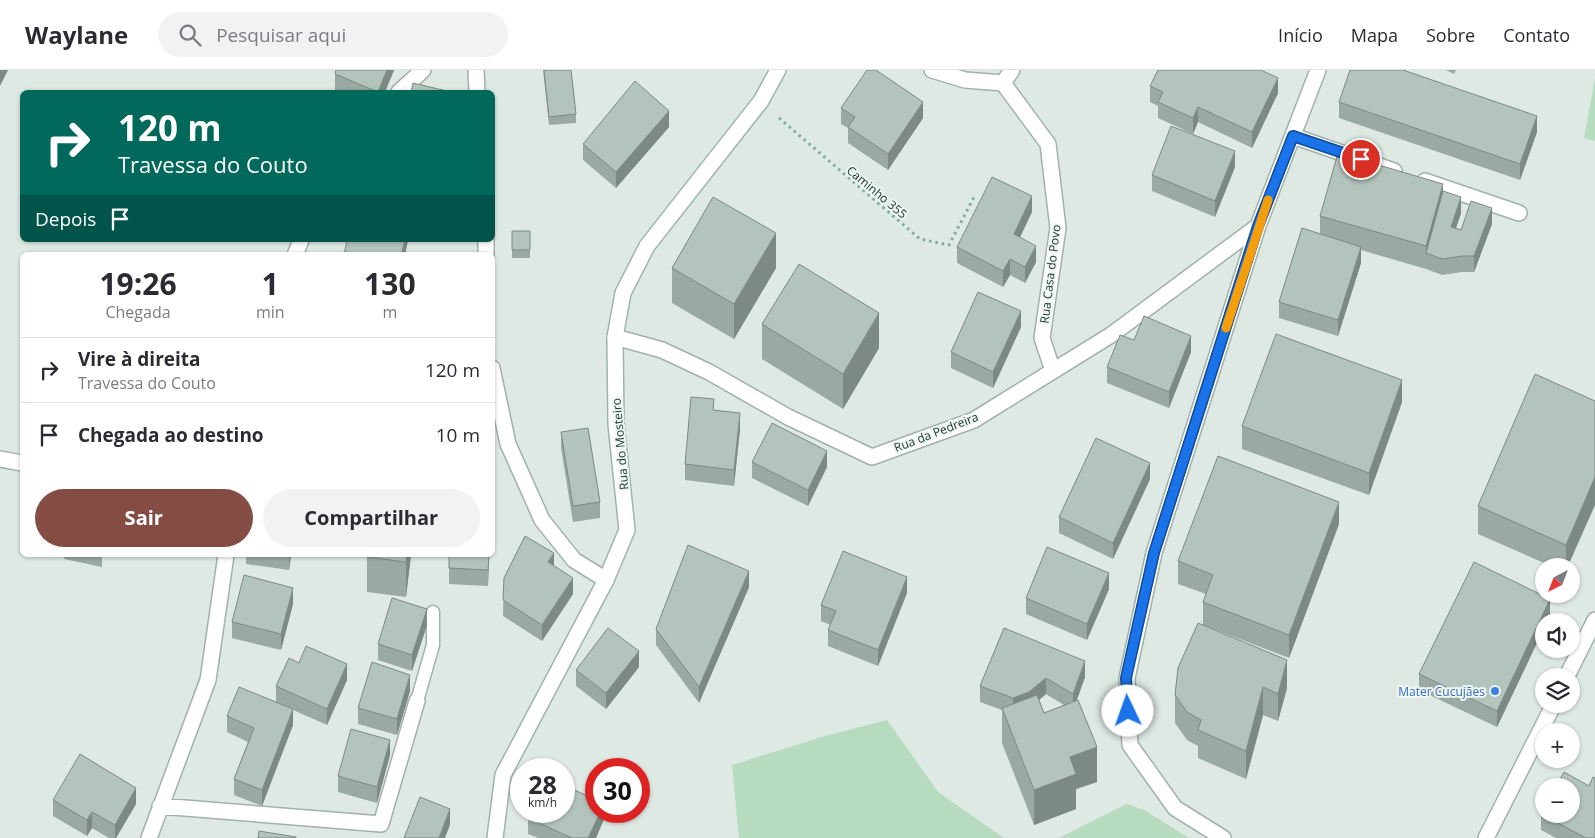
<!DOCTYPE html>
<html lang="pt">
<meta charset="utf-8">
<style>
:root{--surface:#fff;--page:#f2f2f3;--text:#2b2b33;--muted:#7c7c81;--line:#e1e1e2;--accent:#844c42}
body{margin:0;font-family:"Open Sans",sans-serif;background:var(--page);color:var(--text);height:100vh;display:flex;flex-direction:column;font-size:19px;white-space:nowrap}
*{box-sizing:border-box;margin:0}
p{font-size:16px;color:var(--muted)}
.icon{flex:none;width:28px;height:28px;fill:none;stroke:currentColor;stroke-width:2;stroke-linecap:round;stroke-linejoin:round}
.map{position:relative;flex:1;overflow:hidden}
.details{position:absolute;left:20px;top:182px;width:475px;height:305px;display:flex;flex-direction:column;background:var(--surface);border-radius:8px;box-shadow:0 1px 4px #0004}
.details>*{flex:none}
.top-card{position:absolute;left:20px;top:20px;width:475px;height:152px;border-radius:8px;box-shadow:0 1px 4px #0004;background:#00695c;color:#fff;overflow:hidden}
.needle{width:32px;rotate:222deg}
.fabs{position:absolute;left:1535px;top:488px;display:grid;gap:10px}
.fabs a{display:grid;place-items:center;width:45px;height:45px;border-radius:50%;background:var(--surface);box-shadow:0 1px 4px #0004;font-size:25px}
.speed{position:absolute;left:510px;top:688px;display:flex;gap:10px;font-size:25px;font-weight:700;text-align:center}
.speed>*{display:grid;place-content:center;width:65px;height:65px;border-radius:50%;background:var(--surface);box-shadow:0 1px 4px #0004;line-height:1}
.speed small{font-size:12px;font-weight:400}
.speed .limit{border:8px solid #d22;background:#fff;color:#111}
.pin{position:absolute;display:grid;place-items:center;width:42px;height:42px;color:#fff;margin:-21px;border:2px solid #fff;border-radius:50%;box-shadow:0 1px 5px #0007}
.me{position:absolute;width:55px;margin:-28px;rotate:357deg;stroke-linejoin:round;filter:drop-shadow(0 0 4px #0008)}
.turn{display:flex;align-items:center;gap:18px;height:105px;padding:0 15px;font-size:22px}
.turn .icon{width:65px;height:65px;stroke-width:2.5}
.turn b{display:block;font-size:35px;line-height:42px}
.then{display:flex;align-items:center;height:48px;padding:0 15px;background:#0003;gap:10px;font-size:19px}
.eta{display:flex;justify-content:space-evenly;align-items:center;height:85px;text-align:center}
.eta b{font-size:30px;font-weight:700;line-height:35px}
.button{display:flex;gap:10px;margin-top:auto;padding:10px 15px}
.button a{flex:1;height:58px;border-radius:30px;background:var(--accent);color:#fff;font-size:20px;font-weight:700;line-height:58px;text-align:center}
.button a+a{background:var(--page);color:var(--text)}
ul{padding:0;list-style:none}
li{display:flex;align-items:center;gap:15px;height:65px;padding:0 15px;border-top:1px solid var(--line)}
li div{flex:1}
li b{display:block;font-size:19px}
li em{font-style:normal}
header{display:flex;align-items:center;gap:30px;box-sizing:border-box;height:70px;padding:0 25px;background:var(--surface);border-bottom:1px solid var(--line)}
header strong{font-size:24px}
nav{display:flex;gap:28px;margin-inline-start:auto;font-size:18px}
.search{width:350px;height:45px;background:var(--page);display:flex;align-items:center;gap:12px;box-sizing:border-box;padding:0 18px;border-radius:28px;color:var(--muted);font-size:19px}
.map>svg:first-child{display:block}
.green{fill:#b6dbbf}
.lines{fill:none;stroke-linecap:round;stroke-linejoin:round}
.service-casing{stroke:#a1b1ab;stroke-width:15}
.minor-casing{stroke:#a1b1ab;stroke-width:18}
.secondary-casing{stroke:#9db5ab;stroke-width:18}
.path{stroke:#7ead9c;stroke-width:3;stroke-dasharray:2.5 4;stroke-linecap:butt}
.service{stroke:#fff;stroke-width:12}
.minor{stroke:#fff;stroke-width:15}
.secondary{stroke:#fff;stroke-width:15}
.wall{fill:#9aa9a3;fill-rule:evenodd}
.shaded-wall{fill:#7d8984}
.building{fill:#b3c4bd;stroke:#7d8984}
.route-casing{stroke:#114b97;stroke-width:12}
.route{stroke:#1a73e8;stroke-width:9}
.slow{stroke:#f59e0b;stroke-width:9}
.shop-dot{fill:#3f7fe0;stroke:#eef6f2;stroke-width:2}
.labels{text-anchor:middle;dominant-baseline:central;stroke-width:4;stroke-linejoin:round;paint-order:stroke}
.street-label{font-size:12px;fill:#203931;stroke:#eef6f2}
.shop-label{font-size:12px;fill:#366cbe;stroke:#eef6f2;text-anchor:end}
</style>
<header>
<strong>Waylane</strong>
<div class="search"><svg class="icon" aria-label="search" viewBox="0 0 24 24"><circle cx="10" cy="10" r="6"/><path d="M15 15l6 6"/></svg>Pesquisar aqui</div>
<nav><a>Início</a><a>Mapa</a><a>Sobre</a><a>Contato</a></nav>
</header>
<div class="map">
<svg width="1595" height="768" viewBox="0 0 1595 768">
<rect width="100%" height="100%" fill="#dee9e4"/>
<!-- green -->
<path class="green" d="M1595 8V71L1584 68Z
M887 650 938 722 1004 768H739L732 695 825 666Z
M1127 734 1144 740 1189 768H1059Z"/>
<g class="lines">
<defs>
<path id="service" d="M417 631 433 575V542"/>
<path id="minor" d="M476 0 477 22
M932 0 965 10 1003 13 1048 74 1058 158 1042 268 1053 301
M1003 13 1012 0
M399 22 423 0
M1293 66 1394 101
M1425 111 1519 143
M295 185 301 170
M486 185V170
M615 267 662 280 709 302 788 347 872 387 974 350 1111 265 1258 156
M492 298 508 374 542 450 574 490 606 510
M0 389 22 393
M1567 606 1595 550
M160 736 381 754 417 631
M149 768 208 610 226 485
M1223 768 1175 738 1130 675 1127 608 1154 483 1258 156 1318 0
M1486 768 1554 634"/>
<path id="secondary" d="M495 768 503 705 606 510 627 460 616 354 615 267 623 223 647 176 761 31 778 0"/>
</defs>
<!-- service casing -->
<use href="#service" class="service-casing"/>
<!-- minor casing -->
<use href="#minor" class="minor-casing"/>
<!-- secondary casing -->
<use href="#secondary" class="secondary-casing"/>
<!-- path -->
<path class="path" d="M779 48 920 169 949 175 974 127"/>
<!-- service -->
<use href="#service" class="service"/>
<!-- minor -->
<use href="#minor" class="minor"/>
<!-- secondary -->
<use href="#secondary" class="secondary"/>
</g>
<!-- wall -->
<path class="wall" d="M336 0H394L385 22H341L335 20V4Z
M543 0H571L576 44V53L549 55Z
M1446 0H1456L1454 4Z
M1150 16 1278 23 1252 78 1198 52 1193 64 1158 48V36L1150 32Z
M1339 32 1537 62 1520 110 1339 48Z
M841 38 923 48 888 100 848 73V58L841 54Z
M669 57 616 118 583 90V74Z
M1235 97 1215 147 1152 121V105Z
M1443 121 1461 143 1456 158 1461 160 1492 154 1474 202H1462L1442 205 1426 199 1361 180V193L1338 266 1279 248V232L1320 164V146Z
M1032 142 1020 167 1036 192 1025 213 1010 205 1003 217 957 193V177Z
M512 161H530V188H512Z
M337 170H408L405 185Z
M672 198H776L734 269 672 233Z
M762 254 879 278 843 339 762 289Z
M1021 257 993 318 951 298V282Z
M1134 270 1191 282 1169 338 1107 313V297Z
M1595 331 1568 496H1551L1478 464V436Z
M1402 332 1369 425 1242 379V356Z
M714 340 740 359 734 416 685 410V394Z
M561 362 600 432V448L573 452 561 378Z
M752 392 827 397 808 436 752 408Z
M1150 409 1113 489 1059 463V447Z
M1339 454 1289 588 1203 555V532L1206 524 1178 514V491Z
M64 485H102V497L64 489Z
M246 485H291L289 500 246 494Z
M367 485H411L406 527 367 522Z
M489 485 488 516 449 514V498Z
M554 496 573 524 542 571 503 546 504 508Z
M749 517 699 633 656 575V559Z
M1109 519 1087 570 1026 544V528Z
M907 523 878 596 828 576V560L831 555 821 551V535Z
M293 534 281 580 232 568V552Z
M1550 545 1544 551V558L1497 657 1419 620V604Z
M427 555 412 601 378 590V574Z
M1004 558 1085 607 1077 630 1097 712 1076 719V739L1034 755 1002 673V640L980 632V616ZM1046 624 1064 635 1044 643 1039 630Z
M299 593 347 610 327 655 293 640V655L262 736 234 725V709L248 672 227 662V646L288 637 276 632V616Z
M639 597 606 639 576 616V600Z
M1178 598 1287 618 1278 651 1263 645 1246 709 1198 688V676L1187 670 1175 653V625Z
M410 621 397 665 358 654V638Z
M390 685 377 733 338 722V706Z
M1589 716 1595 768H1556L1541 760V744Z
M53 730 136 734 116 768H109L92 758 87 766 53 746Z
M604 741V749L596 768H538L528 764V748Z"/>
<!-- shaded-wall -->
<path class="shaded-wall" d="M0 0H8L0 16Z
M387 0H394L385 22H378Z
M1278 8V23L1252 78V62Z
M923 32V48L888 100V84Z
M1198 37V52L1193 64V48Z
M669 41V57L616 118V102Z
M1537 46V62L1520 110V94Z
M1235 81V97L1215 147V131Z
M1443 114V137L1426 183V176Z
M1032 126V142L1014 180V164Z
M1461 127V143L1451 173V157Z
M1492 138V154L1474 202V186Z
M776 163V198L734 269V234Z
M405 170H408L405 185H401Z
M1036 176V192L1025 213V197Z
M1361 177V193L1338 266V250Z
M1010 189V205L1003 217V201Z
M1021 241V257L993 318V302Z
M879 243V278L843 339V304Z
M1191 266V282L1169 338V322Z
M1402 310V332L1369 425V403Z
M740 343V359L734 416V400Z
M494 354V370L492 407V391Z
M827 381V397L808 436V420Z
M1150 393V409L1113 489V473Z
M1595 407V435L1568 496H1566V475Z
M1339 432V454L1289 588V565Z
M554 483V499L548 492Z
M289 485H291L289 500Z
M407 485H411L406 527V492Z
M489 485 488 516V500Z
M749 501V517L699 633V617Z
M1109 503V519L1087 570V554Z
M907 507V523L878 596V580Z
M573 508V524L542 571V555Z
M293 518V534L281 580V564Z
M1550 529V545L1547 551H1544V558L1497 657V641Z
M427 539V555L412 601V585Z
M639 581V597L606 639V623Z
M1287 590V618L1278 651V624Z
M1085 591V607L1073 640V624Z
M347 594V610L327 655V639Z
M410 605V621L397 665V649Z
M1046 608V624L1029 638 1013 644V628Z
M1263 617V645L1246 709V681Z
M293 639V655L262 736V720Z
M390 670V685L377 733V717Z
M1097 677V712L1076 719V739L1034 755V720L1070 687Z
M136 718V734L116 768H115V755Z
M450 739V755L445 768H439Z
M601 741H604V749L596 768H588Z
M92 742V758L87 766V750Z"/>
<!-- building -->
<path class="building" d="M336 0H387L378 22 335 4Z
M544 0H571L576 44 549 47Z
M867 0H876L923 32 888 84 848 57 855 47 841 38Z
M1158 0H1261L1278 8 1252 62 1198 37 1193 48 1158 32 1163 22 1150 16Z
M1350 0H1403L1537 46 1520 94 1339 32Z
M635 11 669 41 616 102 583 74Z
M413 13 451 22H411Z
M1171 56 1235 81 1215 131 1152 105Z
M1338 83 1443 114 1426 176 1320 146Z
M992 107 1032 126 1014 164 1036 176 1025 197 1010 189 1003 201 957 177Z
M1443 121 1461 127 1451 157 1461 160 1471 131 1492 138 1474 186H1462L1442 189 1426 183Z
M713 127 776 163 734 234 672 198Z
M1302 158 1361 177 1338 250 1279 232Z
M512 161H530V180H512Z
M347 170H405L401 185H344Z
M799 194 879 243 843 304 762 254Z
M978 222 1021 241 993 302 951 282Z
M1144 246 1191 266 1169 322 1107 297 1120 265 1134 270Z
M1276 264 1402 310 1369 403 1242 356Z
M1535 304 1595 331V407L1566 475 1478 436Z
M691 327 714 329 713 340 740 343 734 400 685 394Z
M772 353 827 381 808 420 752 392Z
M492 354H494L492 391Z
M588 358 600 432 573 436 561 362Z
M1096 368 1150 393 1113 473 1059 447Z
M1218 386 1339 432 1289 565 1203 532 1213 505 1178 491Z
M525 466 554 483 548 492 573 508 542 555 503 530 504 508Z
M688 475 749 501 699 617 656 559Z
M1047 477 1109 503 1087 554 1026 528Z
M843 481 907 507 878 580 828 560 836 541 821 535Z
M367 485H407L406 492 367 487Z
M449 485H489L488 500 449 498Z
M1474 492 1550 529 1497 641 1419 604Z
M244 505 293 518 281 564 232 552Z
M392 528 427 539 412 585 378 574Z
M1198 553 1287 590 1278 624 1263 617 1246 681 1198 660 1201 650 1187 642 1175 625 1178 598Z
M608 558 639 581 606 623 576 600Z
M1004 558 1085 591 1073 624 1046 608 1029 622 1013 628 980 616Z
M306 576 347 594 327 639 276 616 289 588 299 593Z
M372 592 410 605 397 649 358 638Z
M239 617 293 639 262 720 234 709 254 658 227 646Z
M1037 625 1044 643 1078 630 1097 677 1070 687 1076 704 1034 720 1002 638Z
M351 659 390 670 377 717 338 706Z
M80 684 136 718 115 755 92 742 87 750 53 730Z
M1564 702 1589 716 1593 707 1595 708V768H1586L1541 744 1544 740V744H1571V716H1556Z
M564 715 596 730V741H601L588 768H572L528 748 531 741H564Z
M420 727 450 739 439 768H404Z
M259 761 296 767V768H258Z"/>
<g class="lines">
<defs>
<path id="route" d="M1128 641 1126 608 1154 483 1258 156 1293 66 1361 89"/>
</defs>
<!-- route casing -->
<use href="#route" class="route-casing"/>
<!-- route -->
<use href="#route" class="route"/>
<!-- slow -->
<path class="slow" d="M1226 258 1268 130"/>
</g>
<!-- markers -->
<circle class="shop-dot" cx="1495" cy="621" r="5"/>
<g class="labels">
<!-- street labels -->
<g class="street-label">
<text transform="translate(877 122) rotate(40)">Caminho 355</text>
<text transform="translate(1050 204) rotate(-83)">Rua Casa do Povo</text>
<text transform="translate(936 362) rotate(-21)">Rua da Pedreira</text>
<text transform="translate(620 374) rotate(-95)">Rua do Mosteiro</text>
</g>
<!-- shop labels -->
<g class="shop-label">
<text x="1485" y="621">Mater Cucujães</text>
</g>
</g>
</svg>
<div class="fabs">
<a><svg class="needle" viewBox="-14 -14 28 28"><path d="M0-13l5 13h-10z" fill="#e53935"/><path d="M0 13l5-13h-10z" fill="#7c7c81"/></svg></a>
<a><svg class="icon" aria-label="sound" viewBox="0 0 24 24"><path d="M4 9h4l5-4v14l-5-4H4zM17 9q2 3 0 6"/></svg></a>
<a><svg class="icon" aria-label="layers" viewBox="0 0 24 24"><path d="M12 4l9 5-9 5-9-5zM3 14l9 5 9-5"/></svg></a>
<a>+</a>
<a>−</a>
</div>
<div class="speed"><div>28<small>km/h</small></div><div class="limit">30</div></div>
<div class="pin" style="left:1361px;top:89px;background:#d93025"><svg class="icon" aria-label="arrive" viewBox="0 0 24 24"><path d="M6 21V4h12l-3 4 3 4H6"/></svg></div>
<svg class="me" style="left:1128px;top:641px" viewBox="-20 -20 40 40"><circle r="19" fill="#fff"/><path d="M0-13L10 11 0 6-10 11z" fill="#1a73e8"/></svg>
<div class="top-card">
<div class="turn"><svg class="icon" aria-label="right" viewBox="0 0 24 24"><path d="M7 20v-9h11M14 6l5 5-5 5"/></svg><div><b>120 m</b>Travessa do Couto</div></div>
<div class="then">Depois<svg class="icon" aria-label="arrive" viewBox="0 0 24 24"><path d="M6 21V4h12l-3 4 3 4H6"/></svg></div>
</div>
<section class="details">
<div class="eta">
<div><b>19:26</b><p>Chegada</p></div>
<div><b>1</b><p>min</p></div>
<div><b>130</b><p>m</p></div>
</div>
<ul>
<li><svg class="icon" aria-label="right" viewBox="0 0 24 24"><path d="M7 20v-9h11M14 6l5 5-5 5"/></svg><div><b>Vire à direita</b><p>Travessa do Couto</p></div><em>120 m</em></li>
<li><svg class="icon" aria-label="arrive" viewBox="0 0 24 24"><path d="M6 21V4h12l-3 4 3 4H6"/></svg><div><b>Chegada ao destino</b></div><em>10 m</em></li>
</ul>
<div class="button"><a>Sair</a><a>Compartilhar</a></div>
</section>
</div>
